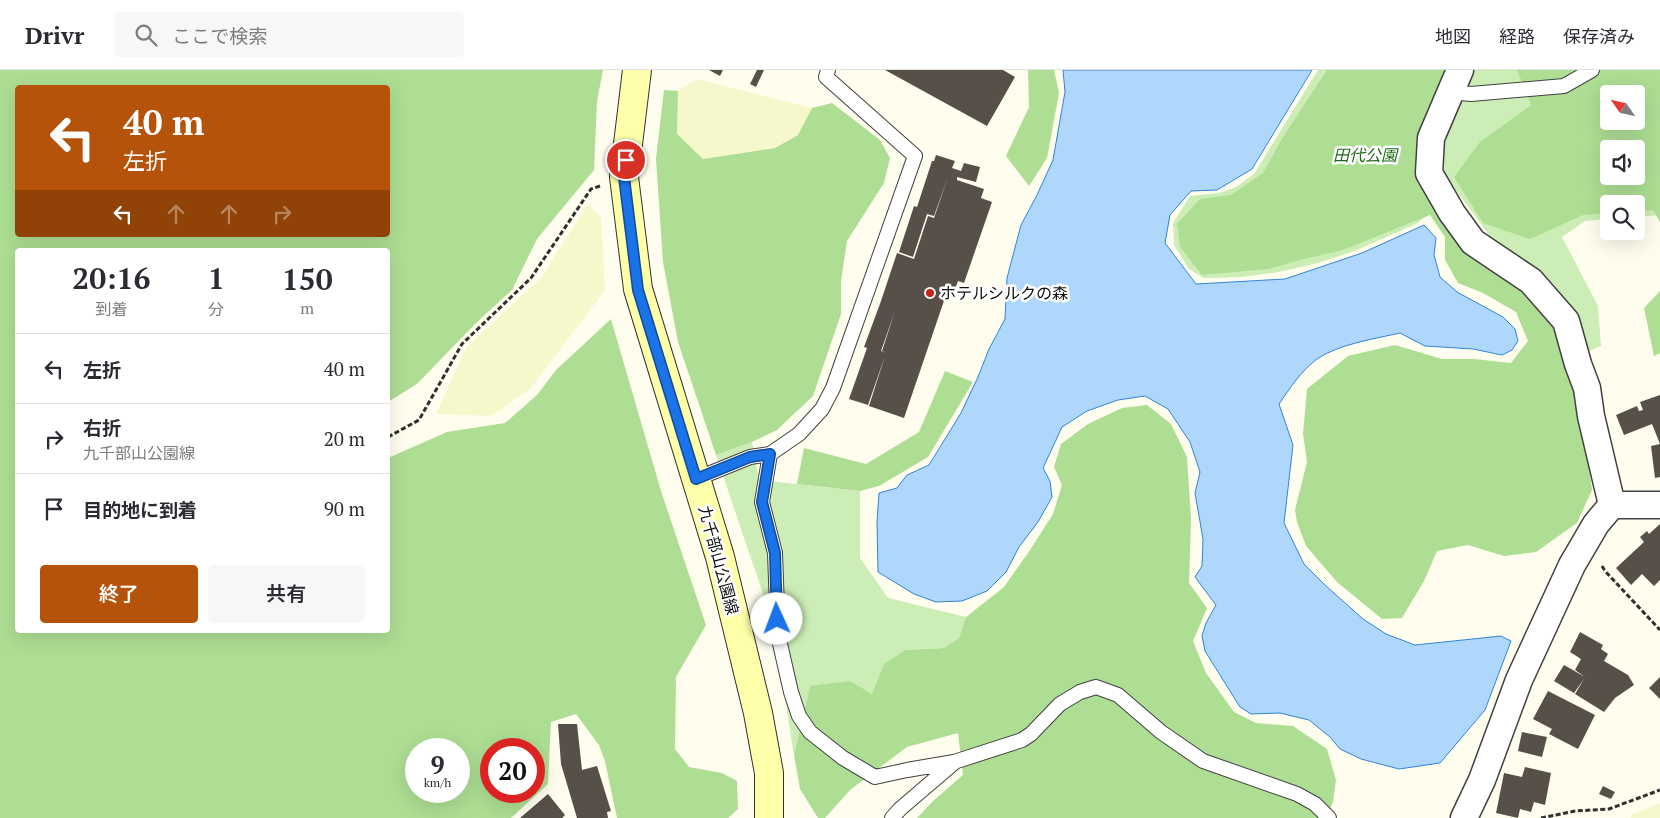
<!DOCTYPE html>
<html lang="ja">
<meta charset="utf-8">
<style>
:root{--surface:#fff;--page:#f7f7f7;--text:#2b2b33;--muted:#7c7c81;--line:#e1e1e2;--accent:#b45309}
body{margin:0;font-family:"PT Serif","Noto Sans JP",serif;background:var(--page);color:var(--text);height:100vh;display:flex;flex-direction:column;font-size:19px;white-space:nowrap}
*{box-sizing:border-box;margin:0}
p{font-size:16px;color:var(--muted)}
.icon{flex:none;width:28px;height:28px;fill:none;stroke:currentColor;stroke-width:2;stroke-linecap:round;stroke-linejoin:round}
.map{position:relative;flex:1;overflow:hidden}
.side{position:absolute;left:15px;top:178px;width:375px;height:385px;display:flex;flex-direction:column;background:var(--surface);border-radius:5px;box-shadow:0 5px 20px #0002}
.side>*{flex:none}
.hud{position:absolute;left:15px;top:15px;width:375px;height:152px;border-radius:5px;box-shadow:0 5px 20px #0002;background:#b45309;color:#fff;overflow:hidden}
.needle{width:32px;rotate:304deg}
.controls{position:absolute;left:1600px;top:15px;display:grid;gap:10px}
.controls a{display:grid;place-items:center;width:45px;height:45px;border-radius:5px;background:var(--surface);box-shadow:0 5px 20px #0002;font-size:25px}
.speed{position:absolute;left:405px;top:668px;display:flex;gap:10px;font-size:25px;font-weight:700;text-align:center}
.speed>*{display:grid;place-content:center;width:65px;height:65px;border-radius:50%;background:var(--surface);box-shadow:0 5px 20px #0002;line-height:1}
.speed small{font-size:12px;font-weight:400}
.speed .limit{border:8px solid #d22;background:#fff;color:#111}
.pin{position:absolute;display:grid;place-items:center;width:42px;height:42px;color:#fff;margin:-21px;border:2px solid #fff;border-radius:50%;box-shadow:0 1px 5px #0007}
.me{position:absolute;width:55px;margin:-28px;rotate:358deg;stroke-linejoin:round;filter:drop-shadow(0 0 4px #0008)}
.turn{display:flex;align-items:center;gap:18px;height:105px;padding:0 25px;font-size:22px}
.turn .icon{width:65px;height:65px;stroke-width:2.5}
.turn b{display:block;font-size:35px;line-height:42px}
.lanes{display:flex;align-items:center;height:48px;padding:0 25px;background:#0003;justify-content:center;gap:25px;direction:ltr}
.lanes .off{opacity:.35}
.eta{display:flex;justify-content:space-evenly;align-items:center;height:85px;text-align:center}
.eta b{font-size:30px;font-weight:600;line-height:35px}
.action{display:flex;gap:10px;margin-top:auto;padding:10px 25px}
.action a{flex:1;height:58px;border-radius:5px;background:var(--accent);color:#fff;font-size:20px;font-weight:600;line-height:58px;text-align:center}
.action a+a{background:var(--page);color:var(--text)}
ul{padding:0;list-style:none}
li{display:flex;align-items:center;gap:15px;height:70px;padding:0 25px;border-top:1px solid var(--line)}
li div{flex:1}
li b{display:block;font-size:19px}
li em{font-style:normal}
header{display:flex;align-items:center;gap:30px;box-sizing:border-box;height:70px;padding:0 25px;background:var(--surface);border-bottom:1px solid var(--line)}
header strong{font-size:24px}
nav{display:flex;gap:28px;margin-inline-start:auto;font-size:18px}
.search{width:350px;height:45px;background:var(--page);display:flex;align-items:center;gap:12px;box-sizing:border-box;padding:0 18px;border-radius:5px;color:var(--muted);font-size:19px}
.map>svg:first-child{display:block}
.farmland{fill:#f7f7cc}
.green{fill:#ccedb5;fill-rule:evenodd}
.forest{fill:#adde93;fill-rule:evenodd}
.water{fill:#afd7fb;stroke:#3084d7}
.building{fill:#575049;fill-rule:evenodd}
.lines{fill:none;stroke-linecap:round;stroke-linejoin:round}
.lane-casing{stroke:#414141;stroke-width:16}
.street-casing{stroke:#414141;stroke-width:29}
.secondary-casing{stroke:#303030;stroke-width:30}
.path{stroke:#303030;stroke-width:3;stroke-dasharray:5 2.5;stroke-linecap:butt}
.lane{stroke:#fff;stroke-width:14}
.street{stroke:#fff;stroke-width:26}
.secondary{stroke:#fffea9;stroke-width:28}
.route-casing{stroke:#114b97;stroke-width:12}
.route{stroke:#1a73e8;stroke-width:9}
.poi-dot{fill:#c8241b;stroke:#fff;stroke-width:2}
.labels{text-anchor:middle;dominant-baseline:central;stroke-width:5;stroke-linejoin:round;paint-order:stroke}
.park-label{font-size:16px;font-style:italic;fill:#226a19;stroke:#fff}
.poi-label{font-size:16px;fill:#0e0e0e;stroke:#fff;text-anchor:start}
.street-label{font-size:16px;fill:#0e0e0e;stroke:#fff}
</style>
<header>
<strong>Drivr</strong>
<div class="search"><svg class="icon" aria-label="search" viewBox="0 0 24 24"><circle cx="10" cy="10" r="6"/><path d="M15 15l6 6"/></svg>ここで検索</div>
<nav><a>地図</a><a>経路</a><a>保存済み</a></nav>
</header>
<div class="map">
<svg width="1660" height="748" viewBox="0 0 1660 748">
<rect width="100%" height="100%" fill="#fffdee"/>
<!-- farmland -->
<path class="farmland" d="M697 9 812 38 798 65 775 78 703 89 677 64 678 21Z
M588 134 601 148 605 220 531 318 491 346 436 344 466 278 541 208Z
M1660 733V748H1631V745Z"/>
<!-- green -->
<path class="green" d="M1318 0H1660V145L1636 147V134H1609V149L1585 151 1562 167 1598 236 1601 276 1589 281 1575 246 1554 214 1497 176 1455 119 1418 153 1357 180 1318 193 1279 202 1242 207 1214 208H1204L1189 199 1174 175 1173 153 1190 126 1219 123 1236 117 1254 104ZM1609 24H1636V51H1609ZM1609 79H1636V106H1609Z
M752 372 759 410 860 421V488L888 528 966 547 959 568 944 578 906 580 872 624 810 616 794 685 773 553 716 385Z"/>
<!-- forest -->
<path class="forest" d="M0 0H603L597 31 594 100 537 169 512 220 475 254 417 314 388 332V180H18V560H388V388L447 362 505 353 537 325 556 300 611 249 661 421 706 555 676 607 675 679 689 697 722 703 737 711 738 739 728 748H617L605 691 599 675 576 644 551 652 548 714 511 748H0ZM18 18H388V165H18ZM416 679H459V721H416ZM491 679H534V721H491Z
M1028 0H1054L1059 23 1047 88 1029 116 1006 86 1029 37Z
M1327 0H1449L1418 88 1522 219 1557 255 1580 330 1592 420 1577 453 1536 482 1504 486 1468 475 1437 481 1424 511 1402 548 1382 549 1337 512 1306 476 1297 452 1295 440 1307 392 1303 364 1307 319 1348 286 1395 275 1442 289H1474L1511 293 1528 271 1516 242 1483 223 1458 213 1445 190V167L1430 145 1343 180 1308 188 1268 199 1202 205 1180 177 1177 154 1200 129 1231 125 1263 103 1283 67Z
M1517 0H1660V152L1653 140 1636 141V134H1609V143L1583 145 1530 169 1483 153 1454 107 1480 72 1531 35ZM1609 24H1636V51H1609ZM1609 79H1636V106H1609Z
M664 20 678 21 677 64 703 89 775 78 798 65 812 38 832 33 880 70 890 88 884 113 847 171 841 211V244L813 326 777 360 752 372 716 385 678 272 663 192 656 89Z
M1660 221V283L1654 286 1644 238Z
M945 301 973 312 928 387 879 416 860 421 797 414 804 378 866 394 919 362Z
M1147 335 1171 354 1187 387 1191 449 1189 513 1207 538 1193 571 1206 603 1234 642 1256 653 1293 656 1327 679 1336 710 1333 732 1326 748H917L933 731 963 705 958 663 907 677 850 720 825 748H818L800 719 794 685 810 616 850 611 872 624 884 594 906 580 944 578 959 568 966 547 1004 517 1030 480 1053 444 1062 415 1054 397 1061 374 1088 354 1122 338Z"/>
<!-- water -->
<path class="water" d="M1063 0H1312L1252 99 1217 120 1191 121 1170 145 1165 173 1196 214 1285 209 1362 183 1424 155 1436 168 1434 185 1440 207 1457 222 1503 247 1515 259 1518 271 1512 280 1502 285 1473 279 1425 276 1400 263C1374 269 1339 274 1317 289 1301 301 1290 318 1279 334L1293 375 1284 453 1304 494 1325 515 1363 549 1386 564 1415 575 1501 566 1511 571 1485 640 1440 693 1399 699 1361 689 1340 679 1330 667 1309 650 1280 643 1251 644 1240 637 1205 581 1202 566 1206 553 1216 535 1195 507 1202 496 1203 469 1195 423 1200 402 1190 372 1168 339 1145 326 1118 330 1087 341 1062 357 1043 398 1050 411 1052 427 1038 452 1019 477 1006 502 987 521 962 531 936 532 914 524 878 502 877 452 879 423 897 418 907 405 929 395 961 343 978 307 989 279 1005 249 1007 208 1021 155 1037 125 1053 90 1065 22Z"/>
<!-- building -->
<path class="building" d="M709 0H723L720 6Z
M757 0H764L756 17 750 14Z
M885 0H1003L1015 7 987 56Z
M936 85 955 91 952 98 961 101 964 93 980 97 976 112 957 107V110L984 119 981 128 992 132 964 213 958 211 952 227 946 225 904 348 869 336 885 286 868 335 849 329 867 278 864 277 881 231 898 236 881 231 897 183 914 189 928 146 934 148 948 107 934 146 927 144 913 187 899 182 914 136 917 137 932 91H934ZM895 241 882 281 887 283 881 281Z
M1660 325V407L1655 408 1651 376 1660 374 1652 354 1624 365 1616 345 1637 336 1639 341 1643 340 1640 332Z
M1660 454V510L1654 516 1642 504 1631 515 1616 498 1644 472 1640 467 1647 461 1649 464Z
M1580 562 1603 575 1601 579 1608 584 1604 591 1628 605 1634 615 1615 628 1604 642 1575 624 1584 609 1574 623 1554 611 1564 595 1585 607 1575 600 1581 589 1570 582Z
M1660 607V629L1649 618Z
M1548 621 1595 645 1578 679 1549 664 1552 659 1533 649Z
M558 654H577L582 700 597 696 611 741 607 742 608 748H577L561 694Z
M1522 662 1547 667 1542 687 1518 681Z
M1525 697 1551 703 1545 735 1534 732 1531 742 1520 739 1518 748 1496 743 1504 703 1522 707Z
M1603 716 1615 722 1611 729 1599 724Z
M548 724 565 745 562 748H520Z"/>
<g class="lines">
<defs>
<path id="lane" d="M1450 22 1471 24 1564 16 1592 0
M770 384 762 432 775 483 778 565 791 622 799 646 810 662 843 688 875 707 907 700 954 692 1022 670 1031 664 1060 634 1080 622 1096 617 1118 625 1161 662 1203 691 1297 724 1315 734 1329 748
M696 409 750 387 770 384 799 364 822 339 833 318 915 86 826 7 828 0
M892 748 900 739 955 692"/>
<path id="street" d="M1460 0 1431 68 1429 103 1452 143 1473 172 1531 211 1566 251 1578 294 1587 318 1591 346 1612 435
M1612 435H1660
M1464 748 1482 710 1519 610 1572 495 1596 454 1612 435"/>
<path id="secondary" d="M637 0 624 107 638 219 720 487 758 643 769 703V748"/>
</defs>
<!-- lane casing -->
<use href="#lane" class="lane-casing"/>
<!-- street casing -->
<use href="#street" class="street-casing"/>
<!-- secondary casing -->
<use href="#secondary" class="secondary-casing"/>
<!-- path -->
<path class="path" d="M388 367 419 350 462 274 531 208 591 119 600 116
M1602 496 1605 501 1660 560
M1541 748 1575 741 1609 739 1660 720"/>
<!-- lane -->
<use href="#lane" class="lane"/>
<!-- street -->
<use href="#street" class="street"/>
<!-- secondary -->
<use href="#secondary" class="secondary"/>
</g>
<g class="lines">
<defs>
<path id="route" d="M626 90 624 107 638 220 696 409 750 387 770 384 762 432 775 483 777 549"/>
</defs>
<!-- route casing -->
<use href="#route" class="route-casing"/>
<!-- route -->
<use href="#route" class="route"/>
</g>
<!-- markers -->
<circle class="poi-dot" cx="930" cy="223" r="5"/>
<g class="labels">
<!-- park labels -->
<g class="park-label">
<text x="1365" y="85">田代公園</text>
</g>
<!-- poi labels -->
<g class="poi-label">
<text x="940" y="223">ホテルシルクの森</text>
</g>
<!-- street labels -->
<g class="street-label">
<text transform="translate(719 490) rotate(75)">九千部山公園線</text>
</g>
</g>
</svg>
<div class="controls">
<a><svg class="needle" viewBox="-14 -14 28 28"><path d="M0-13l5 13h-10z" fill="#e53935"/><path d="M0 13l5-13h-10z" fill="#7c7c81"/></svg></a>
<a><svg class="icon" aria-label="sound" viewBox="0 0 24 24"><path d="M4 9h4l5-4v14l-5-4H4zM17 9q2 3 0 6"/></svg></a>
<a><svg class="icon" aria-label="search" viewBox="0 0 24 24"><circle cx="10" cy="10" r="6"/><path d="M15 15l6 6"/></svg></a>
</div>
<div class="speed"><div>9<small>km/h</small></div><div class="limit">20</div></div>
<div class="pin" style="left:626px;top:90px;background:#d93025"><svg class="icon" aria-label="arrive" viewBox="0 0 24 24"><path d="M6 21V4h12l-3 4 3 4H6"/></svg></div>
<svg class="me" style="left:777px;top:549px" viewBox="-20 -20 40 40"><circle r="19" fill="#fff"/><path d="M0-13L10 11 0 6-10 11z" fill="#1a73e8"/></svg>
<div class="hud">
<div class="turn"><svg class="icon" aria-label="left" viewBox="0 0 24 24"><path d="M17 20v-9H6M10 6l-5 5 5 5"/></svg><div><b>40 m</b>左折</div></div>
<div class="lanes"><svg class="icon" aria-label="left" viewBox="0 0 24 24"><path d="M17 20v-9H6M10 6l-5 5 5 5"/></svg><svg class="icon off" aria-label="ahead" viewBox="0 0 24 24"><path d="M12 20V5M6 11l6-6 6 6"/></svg><svg class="icon off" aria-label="ahead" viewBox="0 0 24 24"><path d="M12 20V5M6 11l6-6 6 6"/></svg><svg class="icon off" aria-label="right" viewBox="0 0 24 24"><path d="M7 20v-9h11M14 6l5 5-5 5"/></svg></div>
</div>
<section class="side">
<div class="eta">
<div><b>20:16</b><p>到着</p></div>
<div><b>1</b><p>分</p></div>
<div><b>150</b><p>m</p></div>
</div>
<ul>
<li><svg class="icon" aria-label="left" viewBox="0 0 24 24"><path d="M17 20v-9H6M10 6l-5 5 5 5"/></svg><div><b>左折</b></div><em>40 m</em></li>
<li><svg class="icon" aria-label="right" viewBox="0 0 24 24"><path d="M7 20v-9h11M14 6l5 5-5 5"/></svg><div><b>右折</b><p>九千部山公園線</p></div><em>20 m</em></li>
<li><svg class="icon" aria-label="arrive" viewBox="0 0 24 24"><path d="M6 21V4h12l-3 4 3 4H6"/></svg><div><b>目的地に到着</b></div><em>90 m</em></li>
</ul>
<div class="action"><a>終了</a><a>共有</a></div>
</section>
</div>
